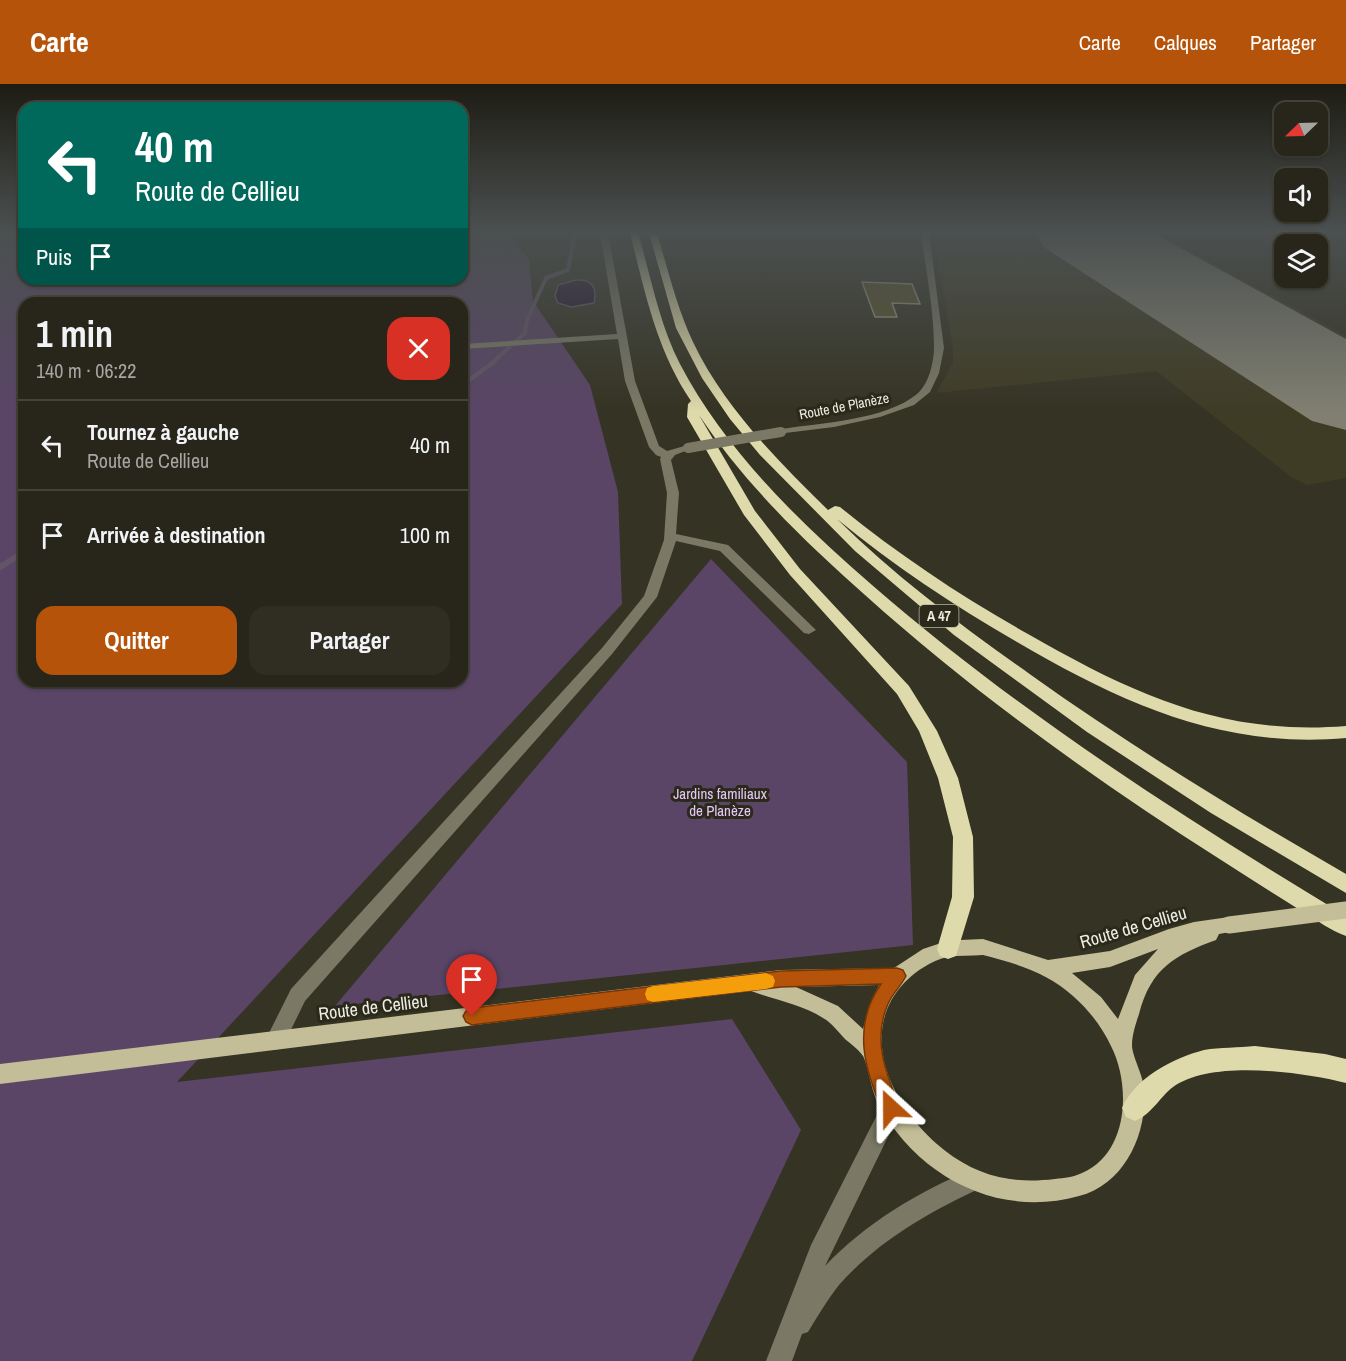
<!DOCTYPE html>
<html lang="fr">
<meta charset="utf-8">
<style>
:root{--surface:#28261a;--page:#302e23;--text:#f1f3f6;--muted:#a5a5a2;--line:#444339;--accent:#b45309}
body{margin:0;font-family:"Archivo Narrow",sans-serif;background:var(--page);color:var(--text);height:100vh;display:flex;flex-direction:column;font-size:22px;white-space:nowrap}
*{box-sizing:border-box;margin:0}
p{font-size:20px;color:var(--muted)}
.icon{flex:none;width:33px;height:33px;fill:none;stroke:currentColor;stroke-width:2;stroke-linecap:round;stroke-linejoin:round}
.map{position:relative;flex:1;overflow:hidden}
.drawer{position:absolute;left:18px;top:213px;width:450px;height:390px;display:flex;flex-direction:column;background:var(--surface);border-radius:18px;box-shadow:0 2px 4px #0004,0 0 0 2px var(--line)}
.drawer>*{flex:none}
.hud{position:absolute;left:18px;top:18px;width:450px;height:183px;border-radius:18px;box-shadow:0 2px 4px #0004,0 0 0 2px var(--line);background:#00695c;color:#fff;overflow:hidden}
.needle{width:39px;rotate:247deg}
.controls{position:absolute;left:1274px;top:18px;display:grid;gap:12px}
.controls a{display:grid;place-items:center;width:54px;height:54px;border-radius:12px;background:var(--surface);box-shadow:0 2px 4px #0004,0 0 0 2px var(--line);font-size:30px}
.pin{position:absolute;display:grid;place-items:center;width:51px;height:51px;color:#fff;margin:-62px -26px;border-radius:50% 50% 50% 0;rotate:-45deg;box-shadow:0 0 6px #0007}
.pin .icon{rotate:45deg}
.me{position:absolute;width:66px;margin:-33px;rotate:336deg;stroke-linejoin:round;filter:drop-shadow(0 0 4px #0008)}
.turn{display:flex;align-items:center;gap:21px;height:126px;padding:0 18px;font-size:27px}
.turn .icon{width:78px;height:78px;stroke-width:2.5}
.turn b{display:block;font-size:42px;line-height:51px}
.then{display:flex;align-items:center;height:57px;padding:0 18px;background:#0003;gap:12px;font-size:22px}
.round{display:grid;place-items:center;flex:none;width:63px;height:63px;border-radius:18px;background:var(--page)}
.overview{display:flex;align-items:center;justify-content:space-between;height:102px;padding:0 18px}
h1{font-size:36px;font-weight:700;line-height:45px}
.primary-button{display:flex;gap:12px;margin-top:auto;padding:12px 18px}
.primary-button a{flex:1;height:69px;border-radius:18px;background:var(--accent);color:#fff;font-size:24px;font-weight:700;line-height:69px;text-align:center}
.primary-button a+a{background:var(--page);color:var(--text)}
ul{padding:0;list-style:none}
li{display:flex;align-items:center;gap:18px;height:90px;padding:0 18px;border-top:2px solid var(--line)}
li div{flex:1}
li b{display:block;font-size:22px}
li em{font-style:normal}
header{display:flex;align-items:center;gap:36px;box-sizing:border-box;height:84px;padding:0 30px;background:var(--accent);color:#fff}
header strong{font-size:28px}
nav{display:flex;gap:33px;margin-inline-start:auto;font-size:21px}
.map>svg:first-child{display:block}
.built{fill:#3f3c25}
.green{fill:#5a4567;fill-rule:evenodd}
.water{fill:#261232;stroke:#625467;stroke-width:1.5}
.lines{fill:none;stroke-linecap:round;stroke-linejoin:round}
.stream-far2{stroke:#625467;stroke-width:4}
.stream-far1{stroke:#625467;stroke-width:4.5}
.stream{stroke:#625467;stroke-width:6}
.taxiway{fill:#807f71;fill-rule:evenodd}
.runway{fill:#807f71;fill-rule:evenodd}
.building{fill:#595328;stroke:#9b9987;stroke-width:1.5}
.minor{fill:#7b7966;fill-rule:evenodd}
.major{fill:#c3be97;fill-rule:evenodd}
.highway{fill:#dfdaab;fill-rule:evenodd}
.minor-bridge{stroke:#7b7966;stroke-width:10}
.major-bridge{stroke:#c3be97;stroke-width:17}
.route{fill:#b45309;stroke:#753606;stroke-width:1.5}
.slow{fill:#f59e0b}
.labels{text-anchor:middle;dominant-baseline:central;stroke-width:6;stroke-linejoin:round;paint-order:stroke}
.far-street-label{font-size:14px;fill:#eeede3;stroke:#2b291a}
.shield{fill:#2b291a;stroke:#b4b2a7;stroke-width:1.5}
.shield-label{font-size:14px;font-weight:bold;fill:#eeede3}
.park-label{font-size:15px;fill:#e4c7f8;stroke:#2b291a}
.near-street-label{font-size:18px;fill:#eeede3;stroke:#2b291a}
</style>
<header>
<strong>Carte</strong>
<nav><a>Carte</a><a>Calques</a><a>Partager</a></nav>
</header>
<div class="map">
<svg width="1346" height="1277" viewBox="0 0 1346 1277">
<rect width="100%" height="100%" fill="#353323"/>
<!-- built -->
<path class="built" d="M933 149H1157L1346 252V394L1307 401 1291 393 1156 287 936 309 953 279V265Z"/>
<!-- green -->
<path class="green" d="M0 149H24V195H462V149H507L529 175 533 217 590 301 618 408 622 520 177 998 732 935 801 1046 692 1277H0ZM24 219H462V597H24Z
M711 475 907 678 913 861 335 922Z"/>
<!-- water -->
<path class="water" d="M576 196C593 195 597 204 594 219L571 223 558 219 555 212 558 201Z"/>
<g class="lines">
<!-- stream-far2 -->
<path class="stream-far2" d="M492 279 525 249 527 236 546 194 568 186 575 149"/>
<!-- stream-far1 -->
<path class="stream-far1" d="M462 301 494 278"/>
<!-- stream -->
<path class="stream" d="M0 483 24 468"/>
<!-- taxiway -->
<path class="taxiway" d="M1117 149H1153L1346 255V281L1333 278 1121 155Z"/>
<!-- runway -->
<path class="runway" d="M1035 149H1122L1346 277V346L1312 337 1045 164Z"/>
</g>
<!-- building -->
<path class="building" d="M862 198 912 200 920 220 892 219 897 233H875Z"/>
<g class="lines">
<!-- minor -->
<path class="minor" d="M600 149H608L635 297 659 362 667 367 688 361 693 364 675 371 671 376 679 409 676 450 728 461 816 546 809 550 804 549 720 467 676 457 657 513 612 570 305 917 282 964 275 966 268 964 265 957 291 905 602 564 644 512 664 456 667 409 660 375 661 373 656 371 649 363 625 297 618 255 462 265 464 260 617 250Z
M921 149H929L944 264 939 289 930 308 914 321 880 333 834 343 777 350V346L781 345C820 339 886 336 917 310 929 300 934 278 934 263 934 227 926 186 921 149Z
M891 1014 898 1017 902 1024 825 1182C866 1139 918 1108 973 1085L981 1088 984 1096 981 1104C929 1128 878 1157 839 1201 827 1216 818 1232 808 1248L802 1250 792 1277H766L811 1161 884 1017Z"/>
<!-- major -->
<path class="major" d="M1229 833 1235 835 1238 841 1235 847 1219 850 1216 856C1175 871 1151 884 1139 930 1136 939 1132 951 1132 961 1132 972 1143 991 1144 1004 1148 1049 1125 1100 1079 1112 998 1135 916 1092 878 1019 871 1006 868 981 863 972 859 966 851 960 846 956 839 949 832 939 823 934 801 920 775 916 751 907L0 1000V980L781 886 894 884 923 865 947 857 960 856 983 855 1048 876 1110 867 1169 845 1194 838ZM1158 865 1135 891 1118 935 1101 913 1072 889 1110 883ZM983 871C1015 879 1048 889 1073 912 1089 926 1102 943 1111 962 1131 1001 1129 1069 1082 1089 1074 1093 1064 1094 1055 1095 1029 1098 1004 1097 980 1087 914 1061 844 961 905 898 916 887 931 877 947 873 959 871 971 872 983 871ZM879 901 869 922 863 945 838 922 796 903Z"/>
<!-- highway -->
<path class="highway" d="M630 149H638C651 193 659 239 680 280 725 366 799 438 872 501 1018 628 1181 732 1346 832V852C1331 847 1317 836 1303 828 1274 810 1246 792 1218 774 1094 695 974 609 865 511 804 457 744 399 699 331L755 427 800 485 909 602 937 647 958 694 973 753 974 813 956 872 948 875 940 872 937 865 952 813 953 753 938 694 919 647 897 610 790 491 744 431 687 333 688 320 691 317C656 265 645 208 630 149Z
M649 149H657C668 186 677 224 693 258 724 323 777 376 828 426L835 422 840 423C899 471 962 513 1028 550 1133 610 1222 652 1346 642V654C1221 665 1122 619 1017 558 953 521 893 481 837 435 896 493 963 543 1031 591 1132 663 1238 728 1346 790V809L1211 729 1087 648 954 551 855 467 760 371 730 335 702 294 676 244Z
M1255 962 1325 970 1346 975V999C1302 988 1211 975 1173 1003 1159 1014 1152 1030 1135 1037L1126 1033 1122 1024C1135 994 1173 974 1204 966 1220 963 1239 964 1255 962Z"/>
<!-- minor-bridge -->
<path class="minor-bridge" d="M688 364 781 348"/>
<!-- major-bridge -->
<path class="major-bridge" d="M1229 841 1346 826"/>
</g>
<!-- sky -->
<linearGradient id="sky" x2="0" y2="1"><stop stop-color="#1d1c13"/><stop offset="0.45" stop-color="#4b5050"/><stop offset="1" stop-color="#4b5050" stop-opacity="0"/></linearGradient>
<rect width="1346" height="328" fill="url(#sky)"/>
<!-- route -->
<path class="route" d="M897 884 903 886 906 892C901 902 892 910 888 920 872 955 886 990 900 1024L897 1030 891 1033 884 1030C865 988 851 942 881 900L781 903 472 941 466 938 463 932 466 927 472 924 781 887Z"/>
<!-- slow -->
<path class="slow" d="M766 889 773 892 775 897 773 903 766 905 653 918 647 916 645 910 647 904 653 902Z"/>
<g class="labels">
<!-- far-street labels -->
<g class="far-street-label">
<text transform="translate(844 322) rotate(-11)">Route de Planèze</text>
</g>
<!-- shield labels -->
<rect class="shield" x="919.5" y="521" width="39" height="22" rx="4.5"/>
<g class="shield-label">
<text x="939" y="532">A 47</text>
</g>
<!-- park labels -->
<g class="park-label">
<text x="720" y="709">Jardins familiaux<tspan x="720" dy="17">de Planèze</tspan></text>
</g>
<!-- near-street labels -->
<g class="near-street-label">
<text transform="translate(1133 843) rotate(-16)">Route de Cellieu</text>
<text transform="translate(373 923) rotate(-7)">Route de Cellieu</text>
</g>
</g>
</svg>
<div class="controls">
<a><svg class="needle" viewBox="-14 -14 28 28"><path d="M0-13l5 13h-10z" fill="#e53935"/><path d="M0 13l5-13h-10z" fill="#a5a5a2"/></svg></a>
<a><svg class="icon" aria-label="sound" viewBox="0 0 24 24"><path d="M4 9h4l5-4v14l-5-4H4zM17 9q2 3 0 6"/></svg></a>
<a><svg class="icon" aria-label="layers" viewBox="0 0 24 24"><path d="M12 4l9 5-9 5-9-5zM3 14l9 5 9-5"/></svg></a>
</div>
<div class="pin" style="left:472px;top:932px;background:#d93025"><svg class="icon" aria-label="arrive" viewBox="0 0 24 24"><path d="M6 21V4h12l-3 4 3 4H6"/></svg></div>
<svg class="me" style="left:891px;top:1024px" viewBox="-20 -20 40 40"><path d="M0-17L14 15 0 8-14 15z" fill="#b45309" stroke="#fff" stroke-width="4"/></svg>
<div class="hud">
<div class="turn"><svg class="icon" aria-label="left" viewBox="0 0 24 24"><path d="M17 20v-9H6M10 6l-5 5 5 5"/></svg><div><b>40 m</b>Route de Cellieu</div></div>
<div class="then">Puis<svg class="icon" aria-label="arrive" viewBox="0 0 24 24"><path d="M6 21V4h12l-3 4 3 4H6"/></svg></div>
</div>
<section class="drawer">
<div class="overview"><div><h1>1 min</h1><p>140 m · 06:22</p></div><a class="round" style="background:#d93025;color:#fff"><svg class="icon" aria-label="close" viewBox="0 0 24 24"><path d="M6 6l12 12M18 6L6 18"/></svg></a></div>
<ul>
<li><svg class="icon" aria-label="left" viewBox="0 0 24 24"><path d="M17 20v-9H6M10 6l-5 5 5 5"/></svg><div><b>Tournez à gauche</b><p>Route de Cellieu</p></div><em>40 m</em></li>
<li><svg class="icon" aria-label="arrive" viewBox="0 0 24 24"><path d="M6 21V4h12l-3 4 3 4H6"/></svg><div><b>Arrivée à destination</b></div><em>100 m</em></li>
</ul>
<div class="primary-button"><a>Quitter</a><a>Partager</a></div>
</section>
</div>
